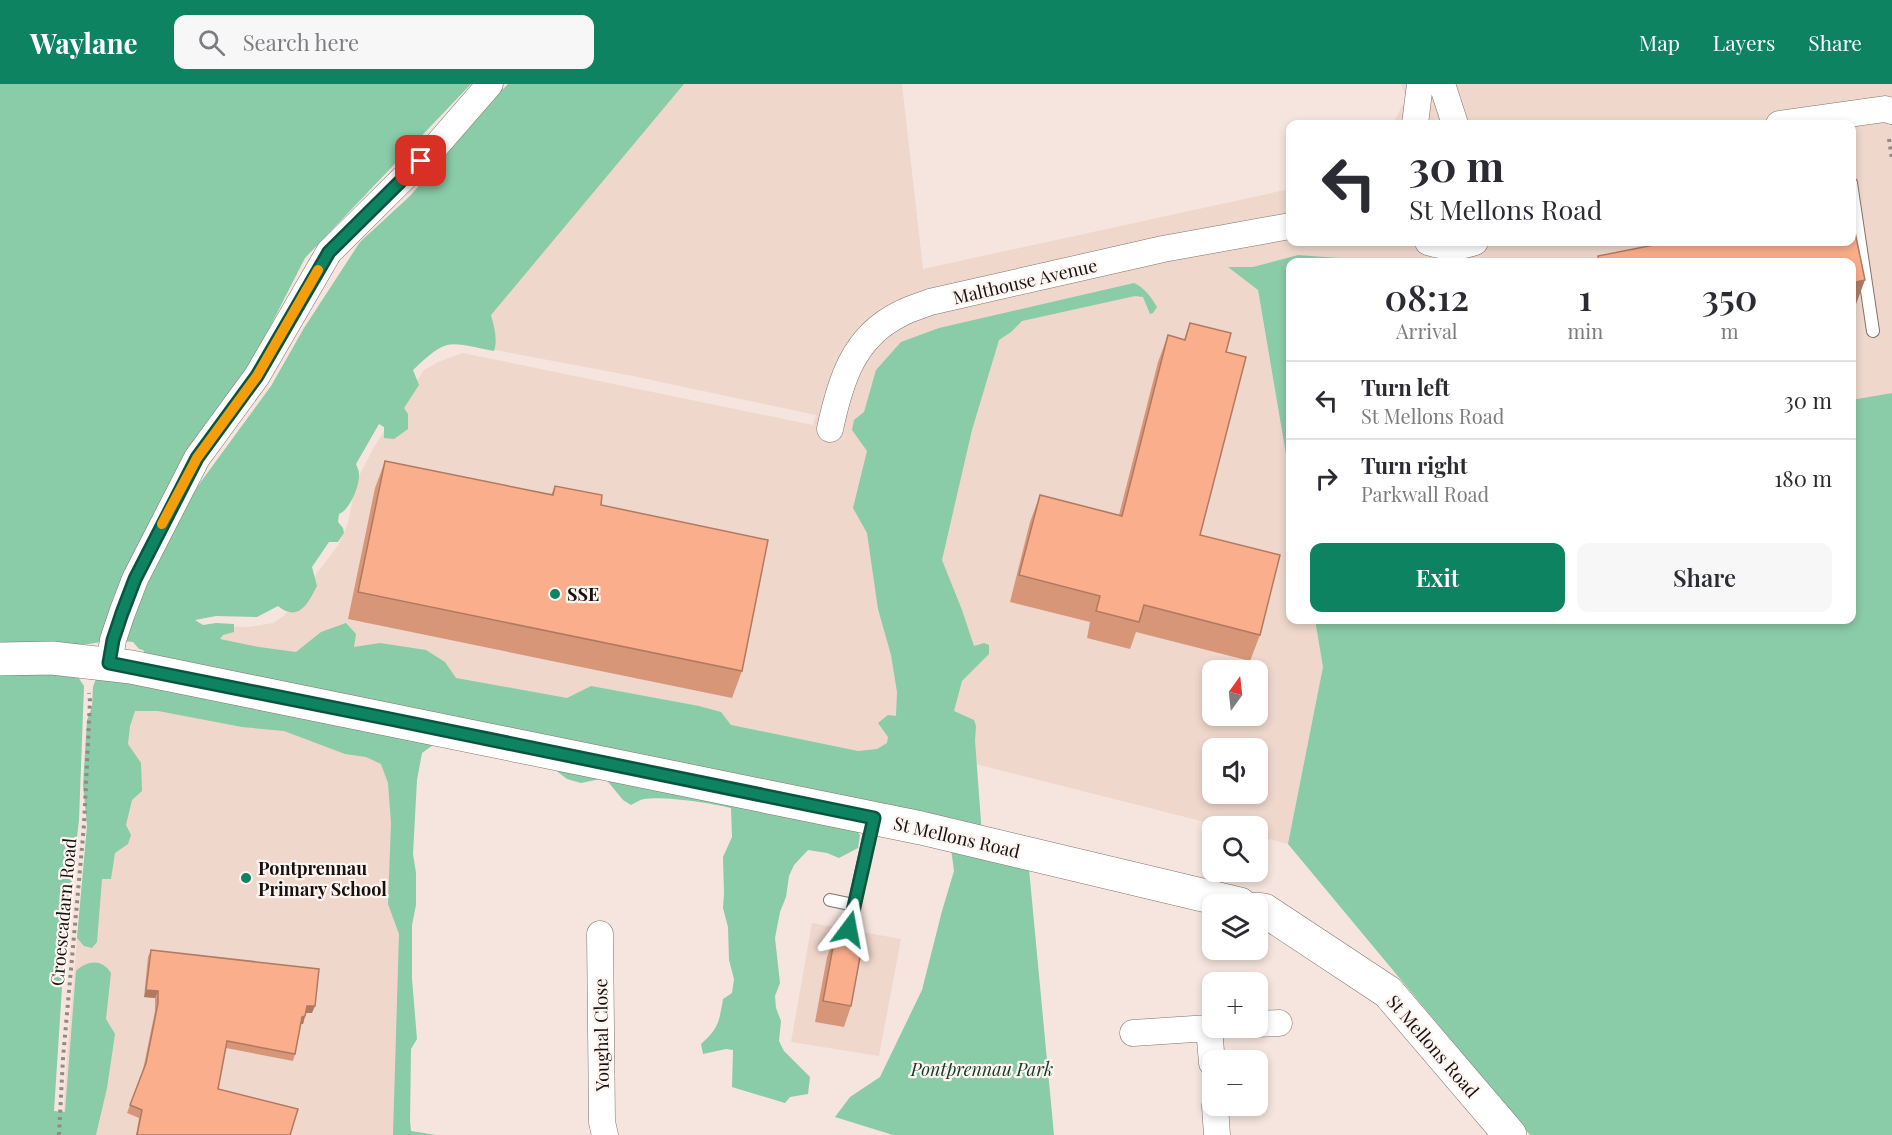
<!DOCTYPE html>
<meta charset="utf-8">
<style>
:root{--surface:#fff;--page:#f7f7f7;--text:#2b2b33;--muted:#7c7c81;--line:#e1e1e2;--accent:#0e8361}
body{margin:0;font-family:"Playfair Display",serif;background:var(--page);color:var(--text);height:100vh;display:flex;flex-direction:column;font-size:22px;white-space:nowrap}
*{box-sizing:border-box;margin:0}
p{font-size:20px;color:var(--muted)}
.icon{flex:none;width:33px;height:33px;fill:none;stroke:currentColor;stroke-width:2;stroke-linecap:round;stroke-linejoin:round}
.map{position:relative;flex:1;overflow:hidden}
.details{position:absolute;left:1286px;top:174px;width:570px;height:366px;display:flex;flex-direction:column;background:var(--surface);border-radius:12px;box-shadow:0 3px 9px #0003}
.details>*{flex:none}
.guide{position:absolute;left:1286px;top:36px;width:570px;height:126px;border-radius:12px;box-shadow:0 3px 9px #0003;background:#fff;color:var(--text);overflow:hidden}
.needle{width:39px;rotate:15deg}
.controls{position:absolute;left:1202px;top:576px;display:grid;gap:12px}
.controls a{display:grid;place-items:center;width:66px;height:66px;border-radius:12px;background:var(--surface);box-shadow:0 3px 9px #0003;font-size:30px}
.pin{position:absolute;display:grid;place-items:center;width:51px;height:51px;color:#fff;margin:-26px;border-radius:12px;box-shadow:0 3px 9px #0006}
.me{position:absolute;width:66px;margin:-33px;rotate:13deg;stroke-linejoin:round;filter:drop-shadow(0 0 4px #0008)}
.turn{display:flex;align-items:center;gap:21px;height:126px;padding:0 24px;font-size:27px}
.turn .icon{width:78px;height:78px;stroke-width:2.5}
.turn b{display:block;font-size:42px;line-height:51px}
.eta{display:flex;justify-content:space-evenly;align-items:center;height:102px;text-align:center}
.eta b{font-size:36px;font-weight:600;line-height:42px}
.action{display:flex;gap:12px;margin-top:auto;padding:12px 24px}
.action a{flex:1;height:69px;border-radius:12px;background:var(--accent);color:#fff;font-size:24px;font-weight:600;line-height:69px;text-align:center}
.action a+a{background:var(--page);color:var(--text)}
ul{padding:0;list-style:none}
li{display:flex;align-items:center;gap:18px;height:78px;padding:0 24px;border-top:2px solid var(--line)}
li div{flex:1}
li b{display:block;font-size:22px}
li em{font-style:normal}
header{display:flex;align-items:center;gap:36px;box-sizing:border-box;height:84px;padding:0 30px;background:var(--accent);color:#fff}
header strong{font-size:28px}
nav{display:flex;gap:33px;margin-inline-start:auto;font-size:21px}
.search{width:420px;height:54px;background:var(--page);display:flex;align-items:center;gap:15px;box-sizing:border-box;padding:0 21px;border-radius:12px;color:var(--muted);font-size:22px}
.map>svg:first-child{display:block}
.built{fill:#efd7cc;fill-rule:evenodd}
.green{fill:#8acba8}
.lines{fill:none;stroke-linecap:round;stroke-linejoin:round}
.service-casing{stroke:#80726b;stroke-width:14}
.minor-casing{stroke:#80726b;stroke-width:27}
.secondary-casing{stroke:#80726b;stroke-width:34}
.path{stroke:#948984;stroke-width:4;stroke-dasharray:3 4.5;stroke-linecap:butt}
.service{stroke:#fff;stroke-width:12}
.minor{stroke:#fff;stroke-width:26}
.secondary{stroke:#fff;stroke-width:33}
.wall{fill:#d89678}
.shaded-wall{fill:#b07a61}
.building{fill:#fbae8b;stroke:#b07a61;stroke-width:1.5}
.route-casing{stroke:#09553f;stroke-width:15}
.route{stroke:#0e8361;stroke-width:10}
.slow{stroke:#f59e0b;stroke-width:10}
.poi-dot{fill:#0e8361;stroke:#fef4f0;stroke-width:2}
.labels{text-anchor:middle;dominant-baseline:central;stroke-width:4.5;stroke-linejoin:round;paint-order:stroke}
.street-label{font-size:18px;fill:#171210;stroke:#fef4f0}
.poi-label{font-size:18px;font-weight:bold;fill:#171210;stroke:#fef4f0;text-anchor:start}
.park-label{font-size:18px;font-style:italic;fill:#0d3d28;stroke:#fef4f0}
</style>
<header>
<strong>Waylane</strong>
<div class="search"><svg class="icon" aria-label="search" viewBox="0 0 24 24"><circle cx="10" cy="10" r="6"/><path d="M15 15l6 6"/></svg>Search here</div>
<nav><a>Map</a><a>Layers</a><a>Share</a></nav>
</header>
<div class="map">
<svg width="1892" height="1051" viewBox="0 0 1892 1051">
<rect width="100%" height="100%" fill="#f5e5de"/>
<!-- built -->
<path class="built" d="M684 0H902L923 185 1290 105V158H1851V40H1393L1406 14 1401 0H1892V309L1851 316V178H1396L1298 171 1254 184 1290 394V536H1315L1324 588 1288 760 1257 752V742H1221L912 664 877 689 180 553 217 542 249 543 273 539 285 531 339 460 348 439 355 404 359 392 374 363 424 286 438 278 463 269 813 341 816 331 633 292 458 259 570 135ZM1212 586H1257V632H1212ZM1212 664H1257V710H1212Z
M107 592 416 650 398 1051H62L67 971 87 742 93 603Z
M812 839 901 855 879 972 791 958Z"/>
<!-- green -->
<path class="green" d="M0 0H471L305 174 248 286 189 414 271 302 304 244 360 158 411 111 483 26 508 0H684L491 231C494 243 498 255 494 267 482 265 458 258 447 261 434 265 423 277 413 286L419 301 404 324 408 330V345L394 355 384 354V343L379 340 356 380C357 383 359 386 359 390 360 401 350 426 339 430L338 438 343 444 344 449 338 458H329L312 483 317 502C308 519 299 539 278 522L257 533 216 532 195 536 203 541 216 539 234 540V548L223 551 220 555 259 563 296 568 321 548 346 539 356 550 354 563 380 559 426 566 445 578 456 594 567 614 591 602 699 622 721 628 731 641 858 667 877 665 887 659 888 653 878 639 888 631 896 632 897 608 891 571 878 525 867 449 853 424 867 367 852 346 854 336 864 328 876 286 901 258 939 244 1134 199C1145 204 1151 213 1157 223L1153 229 1150 230 1143 213 1135 212 1022 237 1011 248 999 256 972 346 942 476 962 526 974 562 984 559 989 561V570L962 597 954 627 974 636 976 642 975 657 982 751 849 737 860 751 858 764 839 774 827 769 808 766 794 781 789 792 786 813 780 828 775 854 780 899 775 912 776 924 781 937 779 957 784 967 810 993 808 1010 790 1013 785 1019 732 1003 733 966 726 965 703 970 701 960C719 944 719 938 723 915L732 909 734 895 729 876 728 843 723 824 724 810 723 773 732 753 731 724C709 719 666 712 644 715 639 716 635 719 631 721L623 716 605 694 581 699 567 695 550 682 433 661 422 669 417 696 413 770 416 789V821L412 841V895L417 955 411 965 410 1037 411 1047 436 1051H393L399 850 388 820 391 739 388 699 381 680 366 673 345 670 284 647 242 643 158 627H135L130 642 128 660 141 679 142 707 132 716 126 741 131 751 128 760 115 769 111 795H102L97 858 92 864 84 862 77 854 87 742 83 701 87 636 92 623 93 603 95 597 103 589 152 581 143 566 139 565 133 558 113 556 89 560 0 563Z
M1298 171 1396 178H1290V394L1258 206 1228 183H1253Z
M1892 309V1051H1530L1288 760 1323 583 1315 536H1851V316Z
M0 583 78 593 84 602 79 736 65 857 54 1027 65 1028 76 887C88 876 102 875 111 889L106 935 115 950 107 1004 96 1051H0Z
M950 757 1029 785 1054 1051H893L835 1033 850 1013 880 993 922 906 942 827 954 787Z"/>
<g class="lines">
<defs>
<path id="service" d="M1851 99 1873 247
M830 816 854 821
M849 845 873 735"/>
<path id="minor" d="M1442 0 1455 40
M1415 40 1420 0
M1779 40 1885 25 1892 27
M1428 158C1444 163 1460 164 1475 158
M830 345C840 298 853 253 900 230 909 225 920 222 930 218L1163 165 1290 142
M109 579 113 556 122 529 135 495 197 374 257 292 329 168 436 62 490 0
M600 850 602 1038 605 1051
M1257 940 1279 939
M1133 949 1209 944 1212 979
M1215 1022 1217 1051"/>
<path id="secondary" d="M0 575 52 574 131 583 921 744 1240 820
M1257 825 1264 826 1388 908 1510 1051"/>
</defs>
<!-- service casing -->
<use href="#service" class="service-casing"/>
<!-- minor casing -->
<use href="#minor" class="minor-casing"/>
<!-- secondary casing -->
<use href="#secondary" class="secondary-casing"/>
<!-- path -->
<path class="path" d="M1889 55 1892 75
M59 1051 63 974 84 741 90 617 89 609"/>
<!-- service -->
<use href="#service" class="service"/>
<!-- minor -->
<use href="#minor" class="minor"/>
<!-- secondary -->
<use href="#secondary" class="secondary"/>
</g>
<!-- wall -->
<path class="wall" d="M1190 239 1226 268 1200 451 1260 551 1250 577 1136 548 1130 565 1087 554 1090 538 1010 518 1030 438 1040 411 1119 431 1158 278 1168 251 1184 256Z
M385 377 551 411 555 402 601 421 742 587 732 614 348 535 375 404Z
M835 852 851 922 844 943 815 938 827 873Z
M151 866 312 929H306L303 940H301L295 970 293 977 226 964 218 1005 290 1051H136L139 1034 127 1029 143 986 155 927V914L144 913 148 873Z"/>
<!-- shaded-wall -->
<path class="shaded-wall" d="M1865 196 1855 223 1851 224V199Z
M146 906 158 907 155 914 144 913Z
M307 922H315L312 929H304Z
M305 932 303 940H300L302 933Z"/>
<!-- building -->
<path class="building" d="M1851 129 1865 196 1851 199V178H1599L1598 172 1669 158H1851Z
M1190 239 1231 249 1226 268 1246 273 1200 451 1280 471 1260 551 1144 521 1139 538 1096 527 1100 512 1019 491 1040 411 1122 432 1168 251 1185 256Z
M385 377 553 411 555 402 602 411 601 421 768 456 742 587 358 508Z
M835 852 863 857 851 922 823 917Z
M151 866 319 885 315 922H307L305 932 302 933 295 970 227 957 218 1005 298 1025 290 1051H137L142 1026 130 1021 146 979 158 919V907L146 906Z"/>
<g class="lines">
<defs>
<path id="route" d="M421 77 329 168 257 292 197 374 135 495 122 529 113 556 109 579 395 636 874 734 849 845"/>
</defs>
<!-- route casing -->
<use href="#route" class="route-casing"/>
<!-- route -->
<use href="#route" class="route"/>
<!-- slow -->
<path class="slow" d="M162 440 197 374 257 292 318 186"/>
</g>
<!-- markers -->
<g class="poi-dot">
<circle cx="555" cy="510" r="6"/>
<circle cx="246" cy="794" r="6"/>
</g>
<g class="labels">
<!-- street labels -->
<g class="street-label">
<text transform="translate(1025 197) rotate(-13)">Malthouse Avenue</text>
<text transform="translate(957 753) rotate(13)">St Mellons Road</text>
<text transform="translate(63 828) rotate(-85)">Croescadarn Road</text>
<text transform="translate(601 951) rotate(-91)">Youghal Close</text>
<text transform="translate(1433 962) rotate(49)">St Mellons Road</text>
</g>
<!-- poi labels -->
<g class="poi-label">
<text x="567" y="510">SSE</text>
<text x="258" y="784">Pontprennau<tspan x="258" dy="21">Primary School</tspan></text>
</g>
<!-- park labels -->
<g class="park-label">
<text x="982" y="985">Pontprennau Park</text>
</g>
</g>
</svg>
<div class="controls">
<a><svg class="needle" viewBox="-14 -14 28 28"><path d="M0-13l5 13h-10z" fill="#e53935"/><path d="M0 13l5-13h-10z" fill="#7c7c81"/></svg></a>
<a><svg class="icon" aria-label="sound" viewBox="0 0 24 24"><path d="M4 9h4l5-4v14l-5-4H4zM17 9q2 3 0 6"/></svg></a>
<a><svg class="icon" aria-label="search" viewBox="0 0 24 24"><circle cx="10" cy="10" r="6"/><path d="M15 15l6 6"/></svg></a>
<a><svg class="icon" aria-label="layers" viewBox="0 0 24 24"><path d="M12 4l9 5-9 5-9-5zM3 14l9 5 9-5"/></svg></a>
<a>+</a>
<a>−</a>
</div>
<div class="pin" style="left:421px;top:77px;background:#d93025"><svg class="icon" aria-label="arrive" viewBox="0 0 24 24"><path d="M6 21V4h12l-3 4 3 4H6"/></svg></div>
<svg class="me" style="left:849px;top:845px" viewBox="-20 -20 40 40"><path d="M0-17L14 15 0 8-14 15z" fill="#0e8361" stroke="#fff" stroke-width="4"/></svg>
<div class="guide">
<div class="turn"><svg class="icon" aria-label="left" viewBox="0 0 24 24"><path d="M17 20v-9H6M10 6l-5 5 5 5"/></svg><div><b>30 m</b>St Mellons Road</div></div>
</div>
<section class="details">
<div class="eta">
<div><b>08:12</b><p>Arrival</p></div>
<div><b>1</b><p>min</p></div>
<div><b>350</b><p>m</p></div>
</div>
<ul>
<li><svg class="icon" aria-label="left" viewBox="0 0 24 24"><path d="M17 20v-9H6M10 6l-5 5 5 5"/></svg><div><b>Turn left</b><p>St Mellons Road</p></div><em>30 m</em></li>
<li><svg class="icon" aria-label="right" viewBox="0 0 24 24"><path d="M7 20v-9h11M14 6l5 5-5 5"/></svg><div><b>Turn right</b><p>Parkwall Road</p></div><em>180 m</em></li>
</ul>
<div class="action"><a>Exit</a><a>Share</a></div>
</section>
</div>
